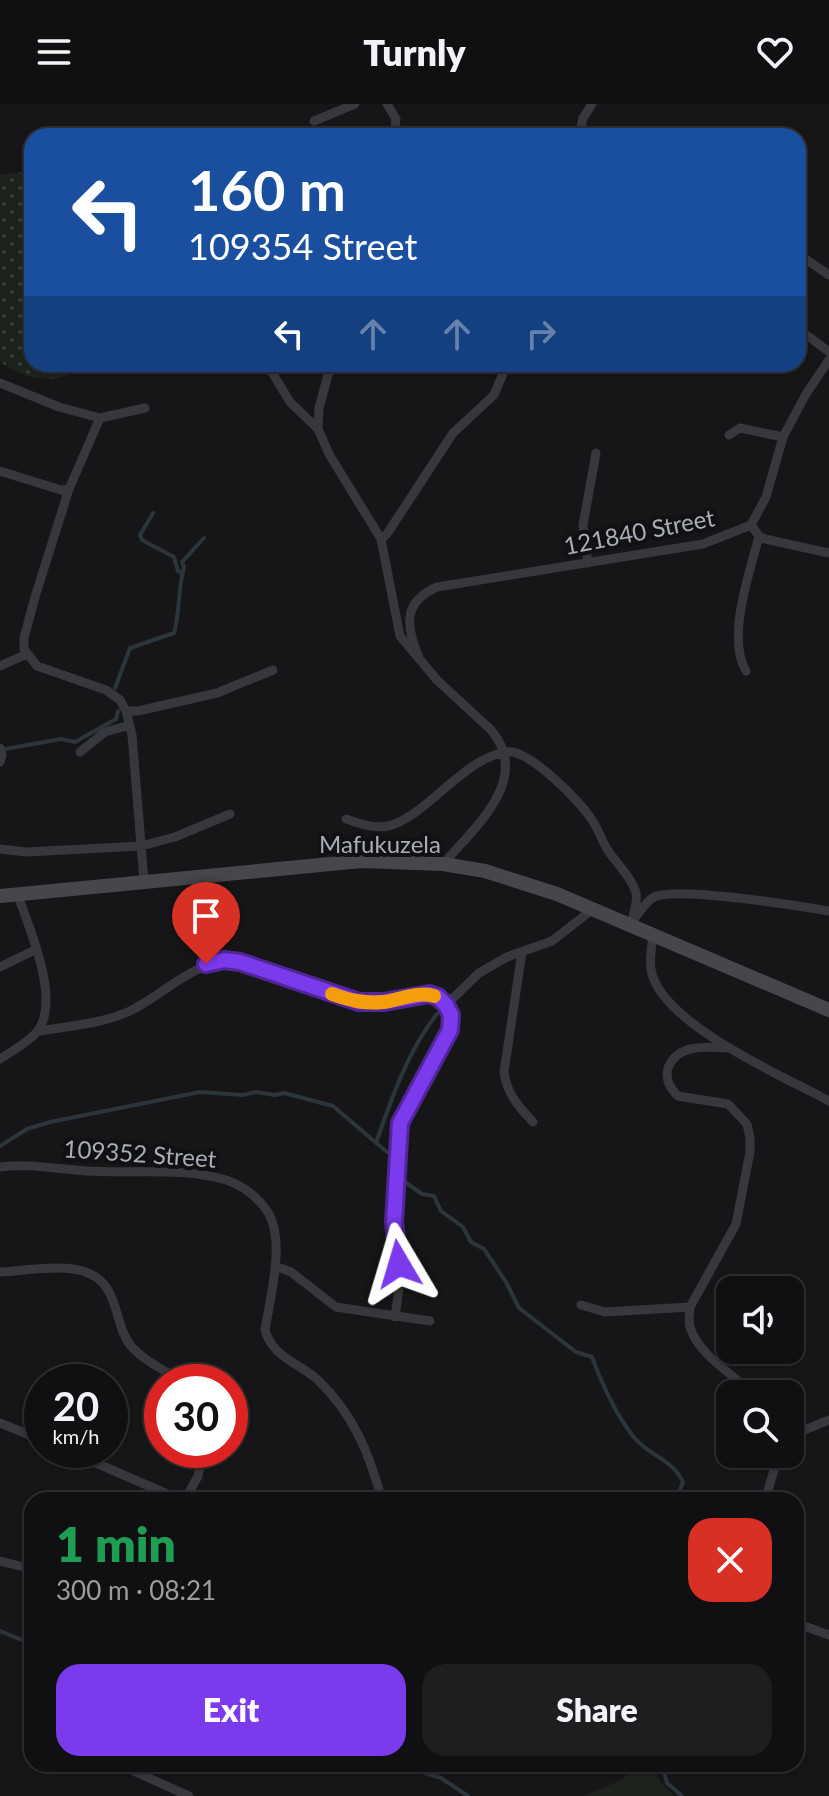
<!DOCTYPE html>
<meta charset="utf-8">
<style>
:root{--surface:#101012;--page:#1e1e20;--text:#f1f3f6;--muted:#9c9d9f;--line:#303032;--accent:#7c3aed}
body{margin:0;font-family:Lato,sans-serif;background:var(--page);color:var(--text);height:100vh;display:flex;flex-direction:column;font-size:30px;white-space:nowrap}
*{box-sizing:border-box;margin:0}
p{font-size:26px;color:var(--muted)}
.icon{flex:none;width:44px;height:44px;fill:none;stroke:currentColor;stroke-width:2;stroke-linecap:round;stroke-linejoin:round}
.map{position:relative;flex:1;overflow:hidden}
.details{position:absolute;left:24px;top:1388px;width:780px;height:280px;display:flex;flex-direction:column;background:var(--surface);border-radius:24px;box-shadow:0 2px 6px #0004,0 0 0 2px var(--line)}
.details>*{flex:none}
.banner{position:absolute;left:24px;top:24px;width:782px;height:244px;border-radius:24px;box-shadow:0 2px 6px #0004,0 0 0 2px var(--line);background:#1a4fa0;color:#fff;overflow:hidden}
.fabs{position:absolute;left:716px;top:1172px;display:grid;gap:16px}
.fabs a{display:grid;place-items:center;width:88px;height:88px;border-radius:16px;background:var(--surface);box-shadow:0 2px 6px #0004,0 0 0 2px var(--line);font-size:40px}
.speed{position:absolute;left:24px;top:1260px;display:flex;gap:16px;font-size:40px;font-weight:700;text-align:center}
.speed>*{display:grid;place-content:center;width:104px;height:104px;border-radius:50%;background:var(--surface);box-shadow:0 2px 6px #0004,0 0 0 2px var(--line);line-height:1}
.speed small{font-size:20px;font-weight:400}
.speed .limit{border:12px solid #d22;background:#fff;color:#111}
.pin{position:absolute;display:grid;place-items:center;width:68px;height:68px;color:#fff;margin:-82px -34px;border-radius:50% 50% 50% 0;rotate:-45deg;box-shadow:0 0 8px #0007}
.pin .icon{rotate:45deg}
.me{position:absolute;width:88px;margin:-44px;rotate:353deg;stroke-linejoin:round;filter:drop-shadow(0 0 6px #0008)}
.turn{display:flex;align-items:center;gap:28px;height:168px;padding:0 32px;font-size:36px}
.turn .icon{width:104px;height:104px;stroke-width:2.5}
.turn b{display:block;font-size:56px;line-height:68px}
.lanes{display:flex;align-items:center;height:76px;padding:0 32px;background:#0003;justify-content:center;gap:40px;direction:ltr}
.lanes .off{opacity:.35}
.round{display:grid;place-items:center;flex:none;width:84px;height:84px;border-radius:24px;background:var(--page)}
.overview{display:flex;align-items:center;justify-content:space-between;height:136px;padding:0 32px}
h1{font-size:48px;font-weight:800;line-height:60px;color:#1e9e55}
.cta{display:flex;gap:16px;margin-top:auto;padding:16px 32px}
.cta a{flex:1;height:92px;border-radius:24px;background:var(--accent);color:#fff;font-size:32px;font-weight:800;line-height:92px;text-align:center}
.cta a+a{background:var(--page);color:var(--text)}
header{display:flex;justify-content:space-between;align-items:center;height:104px;padding:0 32px;background:var(--surface);font-size:36px;font-weight:800}
.map>svg:first-child{display:block}
.green{fill:#1c231d}
.park{fill:url(#park-dots)}
.lines{fill:none;stroke-linecap:round;stroke-linejoin:round}
.stream{stroke:#2c353c;stroke-width:4}
.street{stroke:#37383d;stroke-width:9}
.secondary{stroke:#45474d;stroke-width:14}
.route-casing{stroke:#51269a;stroke-width:20}
.route{stroke:#7c3aed;stroke-width:14}
.slow{stroke:#f59e0b;stroke-width:14}
.labels{text-anchor:middle;dominant-baseline:central;stroke-width:8;stroke-linejoin:round;paint-order:stroke}
.street-label{font-size:24px;fill:#a8adb8;stroke:#111113}
</style>
<header><svg class="icon" aria-label="menu" viewBox="0 0 24 24"><path d="M4 6h16M4 12h16M4 18h16"/></svg>Turnly<svg class="icon" aria-label="heart" viewBox="0 0 24 24"><path d="M12 20l-8-8c-3-5 5-10 8-4 3-6 11-1 8 4z"/></svg></header>
<div class="map">
<svg width="829" height="1692" viewBox="0 0 829 1692">
<defs>
<pattern id="park-dots" width="8" height="8" patternUnits="userSpaceOnUse" patternTransform="scale(2)"><rect width="8" height="8" fill="#1c231d"/><path d="M2 2h.1M6 6h.1" fill="none" stroke="#3a403c" stroke-width="1.8" stroke-linecap="round"/></pattern>
</defs>
<rect width="100%" height="100%" fill="#161618"/>
<!-- green -->
<path class="green" d="M636 1660H653L660 1678 674 1692H584L620 1677Z"/>
<!-- park -->
<path class="park" d="M32 67V260H84C59 285 26 275 0 258V71Z"/>
<g class="lines">
<!-- stream -->
<path class="stream" d="M153 409 140 431 142 436 174 453 178 467 182 469
M115 584 130 544 174 529C180 507 178 485 184 463L182 458 204 434
M5 645 61 635 75 638 116 615 118 607
M376 1039C391 996 408 946 437 910
M0 1042 27 1025 50 1018 200 988 243 991 256 988 275 991 284 989 333 1002 387 1048
M405 1078 422 1090 434 1092 441 1107 463 1123 471 1138 484 1145 506 1178 519 1204 576 1248 592 1253C602 1280 614 1308 633 1332 648 1352 672 1354 683 1378L676 1396
M0 1527 32 1540
M397 1660 441 1674 468 1692
M662 1660 667 1679 682 1692"/>
<!-- street -->
<path class="street" d="M387 0 396 15 394 32
M314 17 355 0
M579 32 583 14 592 0
M798 150 829 171
M798 230 808 232 829 248
M267 260 290 298 318 325
M331 260 319 304 318 325 329 350 381 435 400 532 437 576 491 626C533 675 474 724 443 760
M0 279 59 303 100 314 145 304
M100 314 69 385 35 493 24 534V545L37 562 106 586 120 596 126 607 132 631 144 777
M729 331 740 324 783 333
M0 367 61 386 69 385
M759 432 765 435 829 449
M381 435 387 430 453 329 494 291 507 260
M588 459 583 421 596 349
M420 556C407 526 400 499 437 483L703 440 751 421 766 393 783 333 806 290 829 256
M0 562 27 550
M746 567C726 533 750 468 759 432L751 421
M126 607H138L217 589 273 566
M0 644 2 651 0 658
M80 648 105 628 130 621
M346 715C359 719 373 725 388 722 425 714 464 653 507 648 529 645 581 698 592 716 599 726 602 738 609 748 618 761 632 774 636 789 638 799 633 810 631 820
M0 745 26 748 141 742 175 733 230 710
M633 817C639 809 645 798 654 793 676 782 799 802 829 807
M653 829C652 843 648 860 653 873 671 924 783 972 829 997
M522 848 504 968C507 990 518 1002 533 1018
M0 863 37 845
M446 901 479 869 507 853 552 837 593 805
M39 927C69 922 101 920 130 907 167 889 196 853 240 858 266 867 291 876 317 884 330 889 344 896 358 898 381 902 419 882 438 893 450 901 451 914 450 926L400 1019 394 1118 400 1176 395 1213
M729 944C708 943 677 939 668 964 665 976 670 984 678 992L728 1000 747 1020 750 1034V1048L736 1120 690 1203C690 1209 688 1217 690 1223 698 1251 734 1270 752 1290
M0 955C12 947 27 939 36 929 63 899 28 821 17 789
M0 1063C29 1059 56 1065 86 1067 131 1070 183 1063 226 1076 243 1081 260 1095 269 1110 285 1139 270 1194 265 1226 273 1254 298 1258 318 1276 354 1311 369 1349 382 1396
M275 1162 291 1168 336 1203 430 1217
M0 1168C25 1167 65 1159 88 1169 120 1181 113 1220 131 1242 144 1257 166 1267 183 1278
M581 1201 605 1208 690 1203
M0 1319 42 1336
M790 1332 829 1316
M66 1346 181 1396
M185 1396 198 1372 203 1346
M765 1396 779 1350
M0 1457 32 1465
M796 1519 829 1531
M118 1660 189 1692"/>
<!-- secondary -->
<path class="secondary" d="M0 792 361 757 443 760 485 767 557 790 829 906"/>
</g>
<g class="lines">
<defs>
<path id="route" d="M206 860 224 856 240 858 359 898H384L429 890 438 893 446 901 451 911 450 926 400 1019 394 1118 399 1160"/>
</defs>
<!-- route casing -->
<use href="#route" class="route-casing"/>
<!-- route -->
<use href="#route" class="route"/>
<!-- slow -->
<path class="slow" d="M332 890C349 896 364 900 383 898 400 896 417 887 434 892"/>
</g>
<g class="labels">
<!-- street labels -->
<g class="street-label">
<text transform="translate(639 427) rotate(-11)">121840 Street</text>
<text x="380" y="739">Mafukuzela</text>
<text transform="translate(140 1049) rotate(4)">109352 Street</text>
</g>
</g>
</svg>
<div class="fabs">
<a><svg class="icon" aria-label="sound" viewBox="0 0 24 24"><path d="M4 9h4l5-4v14l-5-4H4zM17 9q2 3 0 6"/></svg></a>
<a><svg class="icon" aria-label="search" viewBox="0 0 24 24"><circle cx="10" cy="10" r="6"/><path d="M15 15l6 6"/></svg></a>
</div>
<div class="speed"><div>20<small>km/h</small></div><div class="limit">30</div></div>
<div class="pin" style="left:206px;top:860px;background:#d93025"><svg class="icon" aria-label="arrive" viewBox="0 0 24 24"><path d="M6 21V4h12l-3 4 3 4H6"/></svg></div>
<svg class="me" style="left:399px;top:1160px" viewBox="-20 -20 40 40"><path d="M0-17L14 15 0 8-14 15z" fill="#7c3aed" stroke="#fff" stroke-width="4"/></svg>
<div class="banner">
<div class="turn"><svg class="icon" aria-label="left" viewBox="0 0 24 24"><path d="M17 20v-9H6M10 6l-5 5 5 5"/></svg><div><b>160 m</b>109354 Street</div></div>
<div class="lanes"><svg class="icon" aria-label="left" viewBox="0 0 24 24"><path d="M17 20v-9H6M10 6l-5 5 5 5"/></svg><svg class="icon off" aria-label="ahead" viewBox="0 0 24 24"><path d="M12 20V5M6 11l6-6 6 6"/></svg><svg class="icon off" aria-label="ahead" viewBox="0 0 24 24"><path d="M12 20V5M6 11l6-6 6 6"/></svg><svg class="icon off" aria-label="right" viewBox="0 0 24 24"><path d="M7 20v-9h11M14 6l5 5-5 5"/></svg></div>
</div>
<section class="details">
<div class="overview"><div><h1>1 min</h1><p>300 m · 08:21</p></div><a class="round" style="background:#d93025;color:#fff"><svg class="icon" aria-label="close" viewBox="0 0 24 24"><path d="M6 6l12 12M18 6L6 18"/></svg></a></div>
<div class="cta"><a>Exit</a><a>Share</a></div>
</section>
</div>
